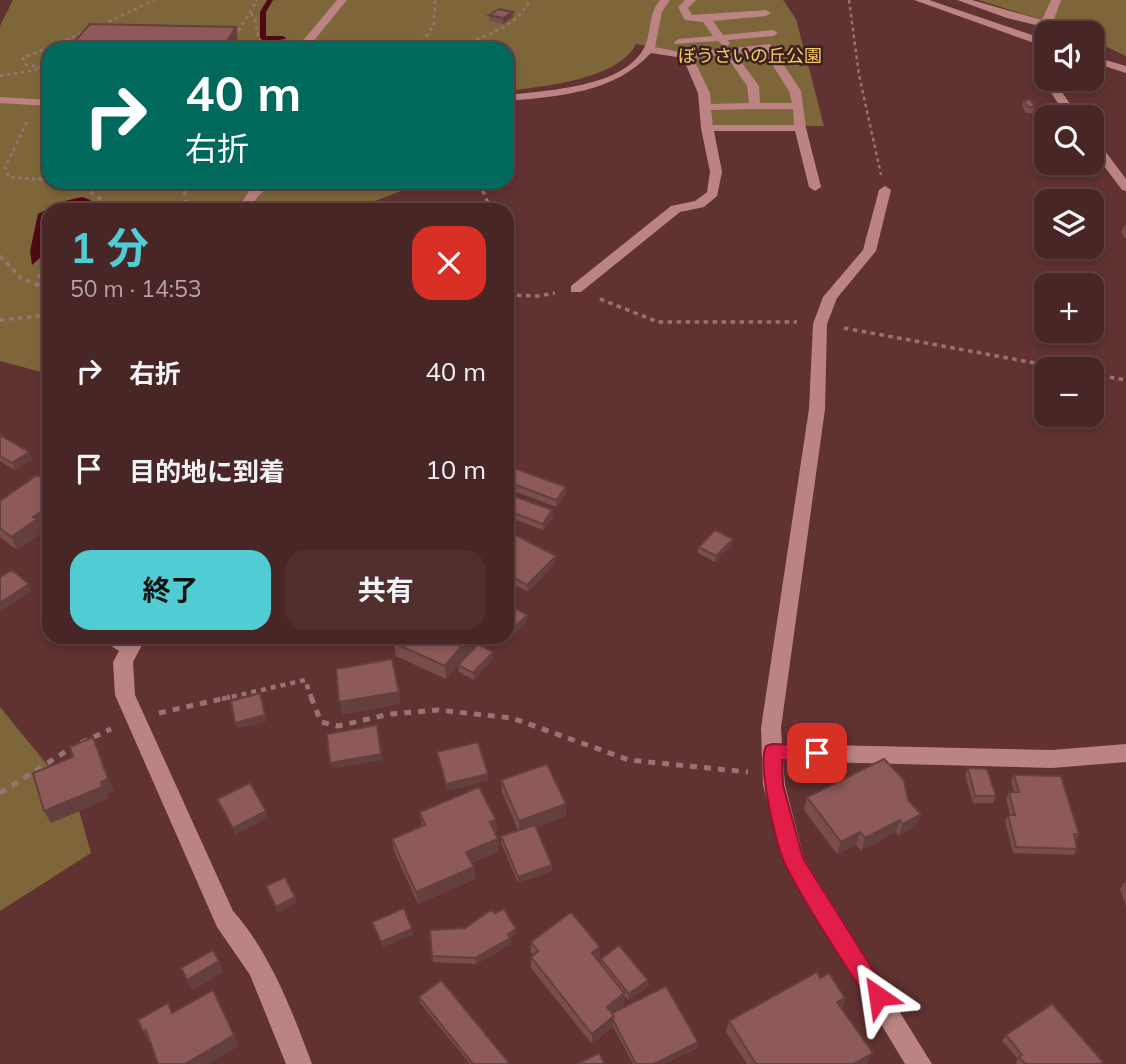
<!DOCTYPE html>
<html lang="ja">
<meta charset="utf-8">
<style>
:root{--surface:#492626;--page:#502e2e;--text:#f1f3f6;--muted:#b1a5a7;--line:#614343;--accent:#51ccd3}
body{margin:0;font-family:Mulish,"Noto Sans JP",sans-serif;background:var(--page);color:var(--text);height:100vh;display:flex;flex-direction:column;font-size:26px;white-space:nowrap}
*{box-sizing:border-box;margin:0}
p{font-size:23px;color:var(--muted)}
.icon{flex:none;width:38px;height:38px;fill:none;stroke:currentColor;stroke-width:2;stroke-linecap:round;stroke-linejoin:round}
.map{position:relative;flex:1;overflow:hidden}
.details{position:absolute;left:42px;top:203px;width:472px;height:441px;display:flex;flex-direction:column;background:var(--surface);border-radius:21px;box-shadow:0 4px 10px #0003,0 0 0 2px var(--line)}
.details>*{flex:none}
.hud{position:absolute;left:42px;top:42px;width:472px;height:147px;border-radius:21px;box-shadow:0 4px 10px #0003,0 0 0 2px var(--line);background:#00695c;color:#fff;overflow:hidden}
.tools{position:absolute;left:1034px;top:21px;display:grid;gap:14px}
.tools a{display:grid;place-items:center;width:70px;height:70px;border-radius:14px;background:var(--surface);box-shadow:0 4px 10px #0003,0 0 0 2px var(--line);font-size:35px}
.pin{position:absolute;display:grid;place-items:center;width:60px;height:60px;color:#fff;margin:-30px;border-radius:14px;box-shadow:0 4px 10px #0006}
.me{position:absolute;width:77px;margin:-38px;rotate:328deg;stroke-linejoin:round;filter:drop-shadow(0 0 5px #0008)}
.turn{display:flex;align-items:center;gap:24px;height:147px;padding:0 28px;font-size:32px}
.turn .icon{width:91px;height:91px;stroke-width:2.5}
.turn b{display:block;font-size:49px;line-height:60px}
.round{display:grid;place-items:center;flex:none;width:74px;height:74px;border-radius:21px;background:var(--page)}
.headline{display:flex;align-items:center;justify-content:space-between;height:119px;padding:0 28px}
h1{font-size:42px;font-weight:700;line-height:52px;color:var(--accent)}
.primary-button{display:flex;gap:14px;margin-top:auto;padding:14px 28px}
.primary-button a{flex:1;height:80px;border-radius:21px;background:var(--accent);color:#111;font-size:28px;font-weight:700;line-height:80px;text-align:center}
.primary-button a+a{background:var(--page);color:var(--text)}
ul{padding:0;list-style:none}
li{display:flex;align-items:center;gap:21px;height:98px;padding:0 28px}
li div{flex:1}
li b{display:block;font-size:26px}
li em{font-style:normal}
.map>svg:first-child{display:block}
.green{fill:#7e663b}
.water{fill:#500912}
.lines{fill:none;stroke-linecap:round;stroke-linejoin:round}
.stream{fill:#500912;fill-rule:evenodd}
.path-far3{stroke:#997372;stroke-width:2.5;stroke-dasharray:3.5 3.5;stroke-linecap:butt}
.path-far2{stroke:#997372;stroke-width:3.5;stroke-dasharray:4.5 4.5;stroke-linecap:butt}
.path-far1{stroke:#997372;stroke-width:4.5;stroke-dasharray:5 5;stroke-linecap:butt}
.path{stroke:#997372;stroke-width:5;stroke-dasharray:7 7;stroke-linecap:butt}
.minor{fill:#bb8482;fill-rule:evenodd}
.wall{fill:#7a4d4d}
.shaded-wall{fill:#633f3e}
.building{fill:#8e5a59;stroke:#633f3e;stroke-width:2}
.route{fill:#e11d48;stroke:#92132f;stroke-width:2}
.labels{text-anchor:middle;dominant-baseline:central;stroke-width:5;stroke-linejoin:round;paint-order:stroke}
.far-park-label{font-size:18px;fill:#fcc765;stroke:#382221}
</style>
<div class="map">
<svg width="1126" height="1064" viewBox="0 0 1126 1064">
<rect width="100%" height="100%" fill="#613232"/>
<!-- green -->
<path class="green" d="M13 0H783L796 19 824 126 714 125 683 52 636 44C618 80 543 86 508 91V49H49V182H425L351 210H49V374L0 361V26Z
M978 0H1126V56L1092 40V33H1077L1059 25Z
M0 707 76 800 91 853 0 911Z"/>
<!-- water -->
<path class="water" d="M82 197 91 200 83 210H49V250L32 265 30 251 38 214 60 202Z"/>
<g class="lines">
<!-- stream -->
<path class="stream" d="M267 0H273L266 12V36H283L286 38 285 39 265 42 260 38V12Z"/>
<!-- path-far3 -->
<path class="path-far3" d="M849 0 859 75 881 175
M251 13 255 19 260 48
M102 25 154 0
M235 37 257 0
M259 49 282 48
M419 49 434 24 435 0
M457 49C485 33 514 31 530 0
M49 68 26 65 23 58 87 31
M0 76 41 69
M27 122 5 167 9 177 56 181"/>
<!-- path-far2 -->
<path class="path-far2" d="M38 179C63 181 84 185 103 201L95 210
M183 182 188 210
M479 182 491 210
M0 256 21 278 49 290
M37 287 40 272 49 262
M508 295 538 296 555 293
M600 299 658 322H797
M0 320 49 315
M844 328 1068 369
M1092 374 1126 380"/>
<!-- path-far1 -->
<path class="path-far1" d="M222 699 305 680 312 699"/>
<!-- path -->
<path class="path" d="M311 697 321 722 338 726 390 714 438 710 512 718 629 760 748 772
M159 713 230 697
M81 743 111 729
M0 793 73 747"/>
<!-- minor -->
<path class="minor" d="M337 0H347L307 49H296Z
M660 0H670L662 12 655 47 687 53 770 44 801 91 806 128 821 187 815 191 809 187 795 131H714L722 172 717 196 704 207 680 212 581 292H571V286L671 206 695 201 707 192 710 172 701 128 698 93 683 58 651 53C614 93 560 96 508 101V95C547 90 625 88 645 46 652 30 648 14 660 0ZM763 50 789 91 792 103H760L759 86 739 59 735 58 730 61 747 86 749 103 711 104 710 93 693 58ZM755 109H793L794 125H713L711 110Z
M685 0H696L688 8 692 15 766 10 771 13 766 16 713 21 723 35 773 30 778 33 773 36 728 40 730 44 725 47 718 41 675 44 674 42 679 39 713 36 703 22 685 20 678 7Z
M914 0H929L1038 37 1040 26 1007 18 957 0H972L1042 20 1051 0H1061L1049 33H1046V79H1053L1079 117H1067L1041 77 1037 44Z
M1092 56 1126 66V73L1092 62Z
M0 97 49 100V106L0 103Z
M1092 138 1096 139 1126 179V191L1122 190 1092 150Z
M260 182H274L258 196 249 210H237L249 191Z
M885 186 891 190 876 251 837 298 827 324 825 409 781 728 782 744 1052 750 1126 744V762L1052 768 783 761 785 785 804 858 932 1064H905L783 861 763 785 761 728 809 409 813 324 823 297 863 250 879 190Z
M102 637H146L133 662 135 695 233 911C271 954 292 1011 312 1064H286L250 975 217 927 115 695 113 662 119 651 105 642Z"/>
</g>
<!-- wall -->
<path class="wall" d="M513 12V17L503 24 489 21V15Z
M1024 100 1034 107 1033 113H1026L1022 106Z
M1124 226H1126V239L1121 232Z
M0 435 32 459 15 470 0 461Z
M508 466 566 487V494L556 507 508 489Z
M49 473V527L46 525 41 529 42 532 17 550 0 537V501Z
M508 494 553 517 543 530 508 517Z
M508 531 556 562 528 592 508 581Z
M732 545 715 562 698 553 699 547Z
M398 637H481L446 679 396 656 394 643 399 638Z
M493 658 474 680 459 672 458 665Z
M968 768 996 796 993 803H973L965 775Z
M1014 775 1079 834 1075 841 1077 849 1074 855 1013 853 1005 821 1008 815H1010L1006 799 1009 792H1014L1011 781Z
M501 780 566 816 536 827 552 865V871L518 883 501 843V836L518 830 502 792Z
M807 797 908 800 916 826 898 836 896 832 861 851 856 845 837 854 804 810Z
M420 812 497 832 495 833 498 839 499 851 472 863 474 867 475 879 418 904 394 851 392 839 422 826Z
M1124 883H1126V906L1120 889Z
M516 929V935L510 939 511 944 476 964 433 962 432 956Z
M531 942 600 947V958L597 960 600 964 601 959 648 980V986L628 1000 624 995V1004L613 1012 698 1042 697 1048 664 1064H633L613 1026 592 1044 531 968V957L533 955 531 953Z
M820 978 845 998 842 1008 868 1063 747 1064 726 1032 729 1021Z
M419 997 510 1064H470L420 1003Z
M1006 1035 1103 1062 1102 1064H1017L1016 1062 1018 1059 1002 1041Z"/>
<!-- shaded-wall -->
<path class="shaded-wall" d="M513 12V17L503 24V18Z
M236 27 238 38 231 49H222Z
M29 452 32 459 15 470 12 463Z
M566 487V494L556 507V500Z
M552 510 553 517 543 530V524Z
M41 512 46 525 41 529 42 532 17 550 11 537Z
M733 539 732 545 715 562 716 556Z
M556 556V562L528 592 527 585Z
M29 584 32 591 0 612V603Z
M527 615V622L510 639V632Z
M469 637H481L446 679 445 666Z
M493 652V658L474 680 473 673Z
M399 692 401 704 342 715 339 702Z
M260 693 267 721 237 729 235 723Z
M377 725 383 760 332 769 330 763Z
M93 737 99 750 114 792 107 794 108 799 51 823 44 811Z
M488 774V781L446 791V784Z
M566 804V816L519 833V821Z
M266 811 268 818 235 835 233 828Z
M921 814 916 826 898 836 903 824Z
M496 820 497 832 491 835 490 822Z
M900 820 896 832 861 851 865 838Z
M860 832 856 845 837 854 841 842Z
M498 839 499 851 468 864 466 852Z
M552 865V871L518 883V877Z
M474 867 475 879 418 904 416 892Z
M295 897 297 903 278 913 276 907Z
M412 929 413 935 382 948 381 942Z
M516 929V935L510 939 511 944 476 964 475 958Z
M600 947V958L591 965 592 953Z
M219 961 224 972 192 991 187 980Z
M648 980V986L628 1000 629 994Z
M213 990 239 1046 209 1064H185Z
M624 993V1004L606 1018 607 1007Z
M845 998 841 1009 837 1002Z
M614 1016 613 1027 592 1044V1034Z
M146 1030 152 1041 149 1043 143 1032Z
M698 1042 697 1048 664 1064H654Z
M873 1053 867 1064H854Z"/>
<!-- building -->
<path class="building" d="M499 9 513 12 503 18 489 15Z
M90 24 236 27 222 49H68Z
M1024 100H1031L1034 107H1028Z
M0 435 29 452 12 463 0 456Z
M508 466 566 487 556 500 508 482Z
M49 473V517L41 512 33 517 37 519 11 537 0 528V501L37 475 42 478Z
M508 494 552 510 543 524 508 511Z
M715 530 733 539 716 556 699 547Z
M508 531 556 556 527 585 508 574Z
M12 570 29 584 0 603V577Z
M509 605 527 615 510 632 508 631V607Z
M400 637H469L445 666 394 643Z
M478 644 493 652 473 673 458 665Z
M392 659 399 692 339 702 336 669Z
M260 693 265 715 235 723 231 701Z
M377 725 381 754 330 763 327 734Z
M93 737 108 779 101 782 102 787 44 811 33 773 73 757 70 747Z
M478 742 488 774 446 784 437 752Z
M884 759 904 780 908 800 921 814 903 824 900 820 865 838 860 832 841 842 807 797Z
M547 764 566 804 519 821 501 780Z
M968 768 987 769 996 796H975Z
M1014 775 1061 776 1079 834H1074L1077 849 1016 847 1008 815H1015L1009 792H1019Z
M250 783 266 811 233 828 217 799Z
M479 787 496 820 490 822 498 839 466 852 474 867 416 892 392 839 425 825 420 812Z
M535 825 552 865 518 877 501 836Z
M285 877 295 897 276 907 266 886Z
M404 908 412 929 381 942 372 922Z
M504 909 516 929 508 934 510 938 475 958 432 956 430 930 465 928 491 910 495 913Z
M571 912 600 947 592 953 624 993 607 1007 614 1016 592 1034 531 957 538 951 531 942Z
M619 945 648 980 629 994 601 959Z
M213 950 219 961 187 980 181 968Z
M817 972 820 978 829 973 845 998 837 1002 873 1053 854 1064H756L729 1021Z
M441 980 510 1064H473L419 997Z
M666 986 698 1042 654 1064H636L613 1020 614 1016 612 1013Z
M213 990 234 1035 185 1064H158L146 1030 143 1032 138 1020 168 1003 172 1013Z
M1052 1004 1103 1062 1100 1064H1025L1019 1057 1022 1055 1006 1035Z
M599 1053 605 1064H577Z"/>
<!-- route -->
<path class="route" d="M772 744 817 745 824 748 827 753 824 759 817 761 782 760 783 785 803 858 885 989 889 996 885 1004 878 1007 870 1004C842 959 810 914 786 866 776 847 757 765 766 746Z"/>
<g class="labels">
<!-- far-park labels -->
<g class="far-park-label">
<text x="750" y="55">ぼうさいの丘公園</text>
</g>
</g>
</svg>
<div class="tools">
<a><svg class="icon" aria-label="sound" viewBox="0 0 24 24"><path d="M4 9h4l5-4v14l-5-4H4zM17 9q2 3 0 6"/></svg></a>
<a><svg class="icon" aria-label="search" viewBox="0 0 24 24"><circle cx="10" cy="10" r="6"/><path d="M15 15l6 6"/></svg></a>
<a><svg class="icon" aria-label="layers" viewBox="0 0 24 24"><path d="M12 4l9 5-9 5-9-5zM3 14l9 5 9-5"/></svg></a>
<a>+</a>
<a>−</a>
</div>
<div class="pin" style="left:817px;top:753px;background:#d93025"><svg class="icon" aria-label="arrive" viewBox="0 0 24 24"><path d="M6 21V4h12l-3 4 3 4H6"/></svg></div>
<svg class="me" style="left:878px;top:996px" viewBox="-20 -20 40 40"><path d="M0-17L14 15 0 8-14 15z" fill="#e11d48" stroke="#fff" stroke-width="4"/></svg>
<div class="hud">
<div class="turn"><svg class="icon" aria-label="right" viewBox="0 0 24 24"><path d="M7 20v-9h11M14 6l5 5-5 5"/></svg><div><b>40 m</b>右折</div></div>
</div>
<section class="details">
<div class="headline"><div><h1>1 分</h1><p>50 m · 14:53</p></div><a class="round" style="background:#d93025;color:#fff"><svg class="icon" aria-label="close" viewBox="0 0 24 24"><path d="M6 6l12 12M18 6L6 18"/></svg></a></div>
<ul>
<li><svg class="icon" aria-label="right" viewBox="0 0 24 24"><path d="M7 20v-9h11M14 6l5 5-5 5"/></svg><div><b>右折</b></div><em>40 m</em></li>
<li><svg class="icon" aria-label="arrive" viewBox="0 0 24 24"><path d="M6 21V4h12l-3 4 3 4H6"/></svg><div><b>目的地に到着</b></div><em>10 m</em></li>
</ul>
<div class="primary-button"><a>終了</a><a>共有</a></div>
</section>
</div>
